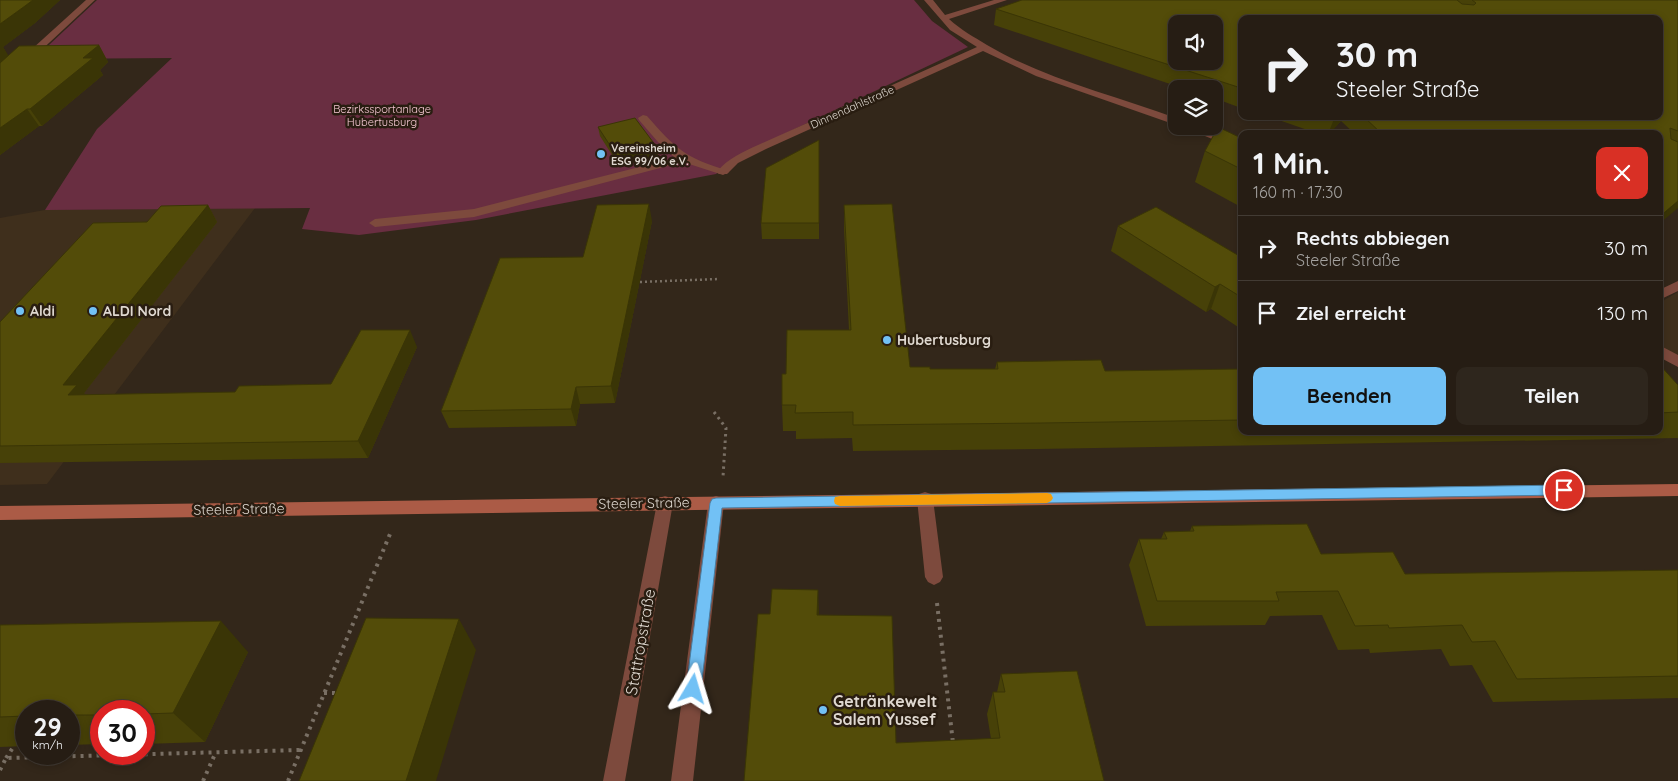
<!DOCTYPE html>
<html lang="de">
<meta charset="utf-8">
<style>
:root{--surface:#261d14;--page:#2e261d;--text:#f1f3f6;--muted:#a4a2a0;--line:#423b34;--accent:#72c1f5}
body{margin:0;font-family:Quicksand,sans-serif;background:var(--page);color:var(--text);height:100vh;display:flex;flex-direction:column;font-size:19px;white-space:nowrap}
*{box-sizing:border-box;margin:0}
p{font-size:16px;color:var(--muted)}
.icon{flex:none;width:28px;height:28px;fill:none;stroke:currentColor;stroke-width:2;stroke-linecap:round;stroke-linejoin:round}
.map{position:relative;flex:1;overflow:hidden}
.sheet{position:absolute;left:1238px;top:130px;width:425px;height:305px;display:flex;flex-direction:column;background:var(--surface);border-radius:10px;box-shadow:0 2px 8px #0003,0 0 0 1px var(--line)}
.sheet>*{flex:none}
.banner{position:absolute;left:1238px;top:15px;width:425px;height:105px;border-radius:10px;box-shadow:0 2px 8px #0003,0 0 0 1px var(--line);background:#261d14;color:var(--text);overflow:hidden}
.tools{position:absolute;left:1168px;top:15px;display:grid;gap:10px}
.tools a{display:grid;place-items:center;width:55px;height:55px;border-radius:10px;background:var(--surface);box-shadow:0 2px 8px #0003,0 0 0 1px var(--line);font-size:25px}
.speed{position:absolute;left:15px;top:700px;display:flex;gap:10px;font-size:25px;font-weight:700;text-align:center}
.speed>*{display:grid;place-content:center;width:65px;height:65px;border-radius:50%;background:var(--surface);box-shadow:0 2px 8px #0003,0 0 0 1px var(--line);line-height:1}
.speed small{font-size:12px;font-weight:400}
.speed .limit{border:8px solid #d22;background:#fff;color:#111}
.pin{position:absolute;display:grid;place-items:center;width:42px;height:42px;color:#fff;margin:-21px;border:2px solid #fff;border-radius:50%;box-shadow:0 1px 5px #0007}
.me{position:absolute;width:55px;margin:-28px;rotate:7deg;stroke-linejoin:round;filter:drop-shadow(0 0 4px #0008)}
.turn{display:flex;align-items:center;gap:18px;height:105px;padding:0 15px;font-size:22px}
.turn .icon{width:65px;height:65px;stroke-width:2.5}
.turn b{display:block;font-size:35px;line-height:42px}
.round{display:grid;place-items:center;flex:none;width:52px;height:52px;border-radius:10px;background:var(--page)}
.summary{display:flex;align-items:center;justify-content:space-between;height:85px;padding:0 15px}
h1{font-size:30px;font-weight:700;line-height:38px}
.button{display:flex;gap:10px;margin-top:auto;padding:10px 15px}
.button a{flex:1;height:58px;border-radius:10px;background:var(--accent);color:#111;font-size:20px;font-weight:700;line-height:58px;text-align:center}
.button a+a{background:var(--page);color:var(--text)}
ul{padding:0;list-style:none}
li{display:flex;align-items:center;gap:15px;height:65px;padding:0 15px;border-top:1px solid var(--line)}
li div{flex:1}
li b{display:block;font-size:19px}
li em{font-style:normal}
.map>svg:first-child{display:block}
.built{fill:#3f2f1c}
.green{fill:#692e41}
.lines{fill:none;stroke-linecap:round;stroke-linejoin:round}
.path-far2{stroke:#796f64;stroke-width:2.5;stroke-dasharray:2 3;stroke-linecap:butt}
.path-far1{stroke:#796f64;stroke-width:3;stroke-dasharray:2.5 4;stroke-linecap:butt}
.path{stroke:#796f64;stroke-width:4;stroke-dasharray:3 5;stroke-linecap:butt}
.lane{fill:#7d4a3d;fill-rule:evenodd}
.street{fill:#7d4a3d;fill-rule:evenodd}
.secondary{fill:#ab5b46;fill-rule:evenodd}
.wall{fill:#474108}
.shaded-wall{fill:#3a3506}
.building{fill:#534c09;stroke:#3a3506;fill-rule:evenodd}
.route{fill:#72c1f5;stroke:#4a7d9f}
.slow{fill:#f59e0b}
.poi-dot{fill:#72c1f5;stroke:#291d11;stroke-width:2}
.labels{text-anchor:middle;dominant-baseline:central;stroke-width:5;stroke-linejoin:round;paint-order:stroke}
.far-street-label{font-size:11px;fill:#dfd8d0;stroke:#291d11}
.far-park-label{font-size:11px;fill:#f6c9d4;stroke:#291d11}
.far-poi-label{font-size:11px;font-weight:bold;fill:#dfd8d0;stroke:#291d11;text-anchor:start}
.poi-label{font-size:14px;font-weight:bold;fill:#dfd8d0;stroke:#291d11;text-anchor:start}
.street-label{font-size:14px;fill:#dfd8d0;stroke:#291d11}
.near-street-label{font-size:16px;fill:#dfd8d0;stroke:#291d11}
.near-poi-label{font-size:16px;font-weight:bold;fill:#dfd8d0;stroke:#291d11;text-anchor:start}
</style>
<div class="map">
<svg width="1678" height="781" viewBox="0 0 1678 781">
<rect width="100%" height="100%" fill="#33271a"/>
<!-- built -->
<path class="built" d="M255 208 47 484 0 485V218L45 210Z
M1678 292V358L1659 346V303Z"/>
<!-- green -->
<path class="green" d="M97 0H914L932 21 968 47 759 146 732 160 716 174 476 220 359 235 302 229 310 208 45 210 97 129 172 58 34 59Z"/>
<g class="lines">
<!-- path-far2 -->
<path class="path-far2" d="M640 282 719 279"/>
<!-- path-far1 -->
<path class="path-far1" d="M714 412 726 428 723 477"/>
<!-- path -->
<path class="path" d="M937 603 953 743
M324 693H339
M6 758 14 746
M0 770 6 758 299 750
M203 781 215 754
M288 781 390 534"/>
<!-- lane -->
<path class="lane" d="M643 115 647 116C674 147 686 159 727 170L729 172 723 175 683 162 474 217 375 227 369 223 375 219 474 209 675 158 658 142 639 120 638 118Z
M925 492 931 494 933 499 943 577 940 582 934 585 928 582 925 577 917 499 919 494Z"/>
<!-- street -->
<path class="street" d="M86 0H95L4 85 0 86V78Z
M924 0H933L945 15 994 0H1007L949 19C961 30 974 37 987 45 1045 79 1113 95 1176 118V125L1036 76 983 51 766 149 738 163 727 174H719L717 172C728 158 743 152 758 145L977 47 950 30Z
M1181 126H1196L1241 144V151Z
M1678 281V291L1659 300V290Z
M1659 345 1678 355V367L1659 357Z
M665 496 671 498 673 503 625 781H603L657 503 659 498Z
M716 496 722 498 724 503 693 781H671L708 503 710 498Z"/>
<!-- secondary -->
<path class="secondary" d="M1678 484V496L0 520V506Z"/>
</g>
<!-- wall -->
<path class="wall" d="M0 0H60L35 23 3 47 8 56 99 45 108 62 100 70 103 75 42 126H39L0 155Z
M1022 0H1678V208L1659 134H1355L1341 121 1329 134H1319L1267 116H1659V19H1241V108L1214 98V89H1185L994 25 996 9Z
M598 127 656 146 658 156 619 166 600 136Z
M1241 138V207L1195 182 1205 151Z
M819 140V239H762L761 223Z
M208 205 217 222 84 393 85 395 235 392 331 384 417 347 368 458 0 463V322Z
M844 205 910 367 930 369H995L997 362 1105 371 1241 369V431H1659V413L1678 412V438L1037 449 853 451 852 438 796 439V431H783L782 405 786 374 849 330 844 229Z
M652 221 615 403 580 404 576 426 449 428 441 411 583 257Z
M1118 226 1241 257V329L1211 309 1206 312 1111 251Z
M1192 526 1321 554 1405 574 1678 570V698L1493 702 1472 665 1450 666 1441 649 1370 653 1369 649 1338 650 1322 615 1270 616 1265 625 1146 626 1129 565 1139 539H1161L1164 532 1190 531Z
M819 615 896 743 991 739 987 714 993 692H997L1001 674 1104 781H744Z
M0 625 248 652 205 742 144 744V711H101V744L69 745V711H26V746L0 747Z"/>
<!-- shaded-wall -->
<path class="shaded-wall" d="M33 0H60L35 23 3 47 13 63 0 75V24Z
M99 45 108 62 100 70 103 75 42 126 30 109 83 58Z
M27 109 39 126 0 155V128Z
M1336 116H1343L1341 121 1329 134H1328L1334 119Z
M656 146 658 156 619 166 617 156Z
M1678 201V208L1659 224V217Z
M649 204 652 221 615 403 611 386Z
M208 205 217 222 84 393 91 402 68 395 63 385Z
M1220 284 1211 309 1206 312 1215 287Z
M410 330 417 347 368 458 358 441Z
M576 387 580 404 576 426 571 409Z
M818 590 819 613 818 638 817 615Z
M459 619 476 650 436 781H406Z
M221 621 248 652 205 742 173 713Z"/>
<!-- building -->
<path class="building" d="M0 0H33L25 6 0 24Z
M1022 0H1457L1462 4 1474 5 1476 3 1472 0H1678V131L1670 128 1671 139 1678 142V201L1659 217V134H1382L1363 116H1631L1633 118H1649V116H1659V19H1241V88L996 9ZM1176 24H1214V61H1176Z
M99 45 83 58H93L30 109H27L0 128V63L19 46Z
M1327 116H1336L1334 119Z
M635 118 656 146 617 156 598 127Z
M1218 127 1241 138V169L1205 151Z
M819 140V223H761L766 168Z
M649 204 611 386 576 387 571 409 441 411 500 258 583 257 597 205Z
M892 204 910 367H930V369H998L997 362 1101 360 1105 371 1241 369V420L1042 423 853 425V412L795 413 796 405H782V374H786L787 330H851L844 205Z
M208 205 63 385H77L68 395 235 392 239 386 331 384 361 330H410L358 441 0 446V322L93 223 147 222 161 206Z
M1156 207 1241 257V297L1220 284 1215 287 1118 226Z
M1659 364 1678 385V412L1659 413Z
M1307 524 1321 554 1393 552 1405 574 1678 570V676L1517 679 1495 641 1472 642 1462 625 1389 628 1388 625 1355 626 1338 591 1276 592 1279 601H1157L1139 539H1167L1164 532 1194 531 1192 526Z
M772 589 818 590 817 615 892 616 896 743 1000 738 993 692H1005L1001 674 1077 671 1104 781H744L758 614H770Z
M366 618 459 619 406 781H299Z
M221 621 173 713 144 714V711H101V715H69V711H26V716L0 717V625Z"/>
<!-- route -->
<path class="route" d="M1564 485 1568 487 1570 490 1568 494 1564 495 722 508 701 689 698 694 693 696 688 694 686 689 710 503 712 499 716 498Z"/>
<!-- slow -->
<path class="slow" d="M1047 493 1051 494 1053 498 1051 501 1047 503 840 506 835 504 834 501 835 497 840 496Z"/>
<!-- markers -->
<g class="poi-dot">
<circle cx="601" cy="154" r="5"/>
<circle cx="20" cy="311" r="5"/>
<circle cx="93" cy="311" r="5"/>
<circle cx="887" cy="340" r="5"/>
<circle cx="823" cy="710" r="5"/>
</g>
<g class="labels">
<!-- far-street labels -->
<g class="far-street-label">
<text transform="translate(852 107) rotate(-24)">Dinnendahlstraße</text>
</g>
<!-- far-park labels -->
<g class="far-park-label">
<text x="382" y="109">Bezirkssportanlage<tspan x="382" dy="13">Hubertusburg</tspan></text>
</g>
<!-- far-poi labels -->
<g class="far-poi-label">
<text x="611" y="148">Vereinsheim<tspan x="611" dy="13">ESG 99/06 e.V.</tspan></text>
</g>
<!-- poi labels -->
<g class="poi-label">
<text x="30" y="311">Aldi</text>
<text x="103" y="311">ALDI Nord</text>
<text x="897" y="340">Hubertusburg</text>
</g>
<!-- street labels -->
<g class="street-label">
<text transform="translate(644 503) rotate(-1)">Steeler Straße</text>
<text transform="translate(239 509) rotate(-1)">Steeler Straße</text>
</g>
<!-- near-street labels -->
<g class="near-street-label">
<text transform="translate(640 642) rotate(-80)">Stattropstraße</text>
</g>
<!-- near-poi labels -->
<g class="near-poi-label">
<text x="833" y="701">Getränkewelt<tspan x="833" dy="18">Salem Yussef</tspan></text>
</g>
</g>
</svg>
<div class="tools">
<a><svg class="icon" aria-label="sound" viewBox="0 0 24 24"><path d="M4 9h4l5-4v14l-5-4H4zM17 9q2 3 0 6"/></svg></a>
<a><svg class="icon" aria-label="layers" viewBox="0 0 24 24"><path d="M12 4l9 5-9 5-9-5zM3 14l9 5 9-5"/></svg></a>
</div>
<div class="speed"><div>29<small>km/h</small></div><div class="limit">30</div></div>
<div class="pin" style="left:1564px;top:490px;background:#d93025"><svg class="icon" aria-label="arrive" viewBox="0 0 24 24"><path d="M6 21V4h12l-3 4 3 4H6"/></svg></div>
<svg class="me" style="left:693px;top:689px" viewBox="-20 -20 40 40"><path d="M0-17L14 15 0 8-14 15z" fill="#72c1f5" stroke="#fff" stroke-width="4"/></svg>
<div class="banner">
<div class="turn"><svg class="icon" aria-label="right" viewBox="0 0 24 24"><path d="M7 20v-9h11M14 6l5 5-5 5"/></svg><div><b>30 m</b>Steeler Straße</div></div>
</div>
<section class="sheet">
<div class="summary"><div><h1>1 Min.</h1><p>160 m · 17:30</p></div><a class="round" style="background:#d93025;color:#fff"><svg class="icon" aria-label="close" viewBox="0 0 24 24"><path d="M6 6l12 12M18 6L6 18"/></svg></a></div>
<ul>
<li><svg class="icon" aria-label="right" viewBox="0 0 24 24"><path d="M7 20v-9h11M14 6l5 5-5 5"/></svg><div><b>Rechts abbiegen</b><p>Steeler Straße</p></div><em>30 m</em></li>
<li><svg class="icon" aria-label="arrive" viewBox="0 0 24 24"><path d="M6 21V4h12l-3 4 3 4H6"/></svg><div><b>Ziel erreicht</b></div><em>130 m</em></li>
</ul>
<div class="button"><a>Beenden</a><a>Teilen</a></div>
</section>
</div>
